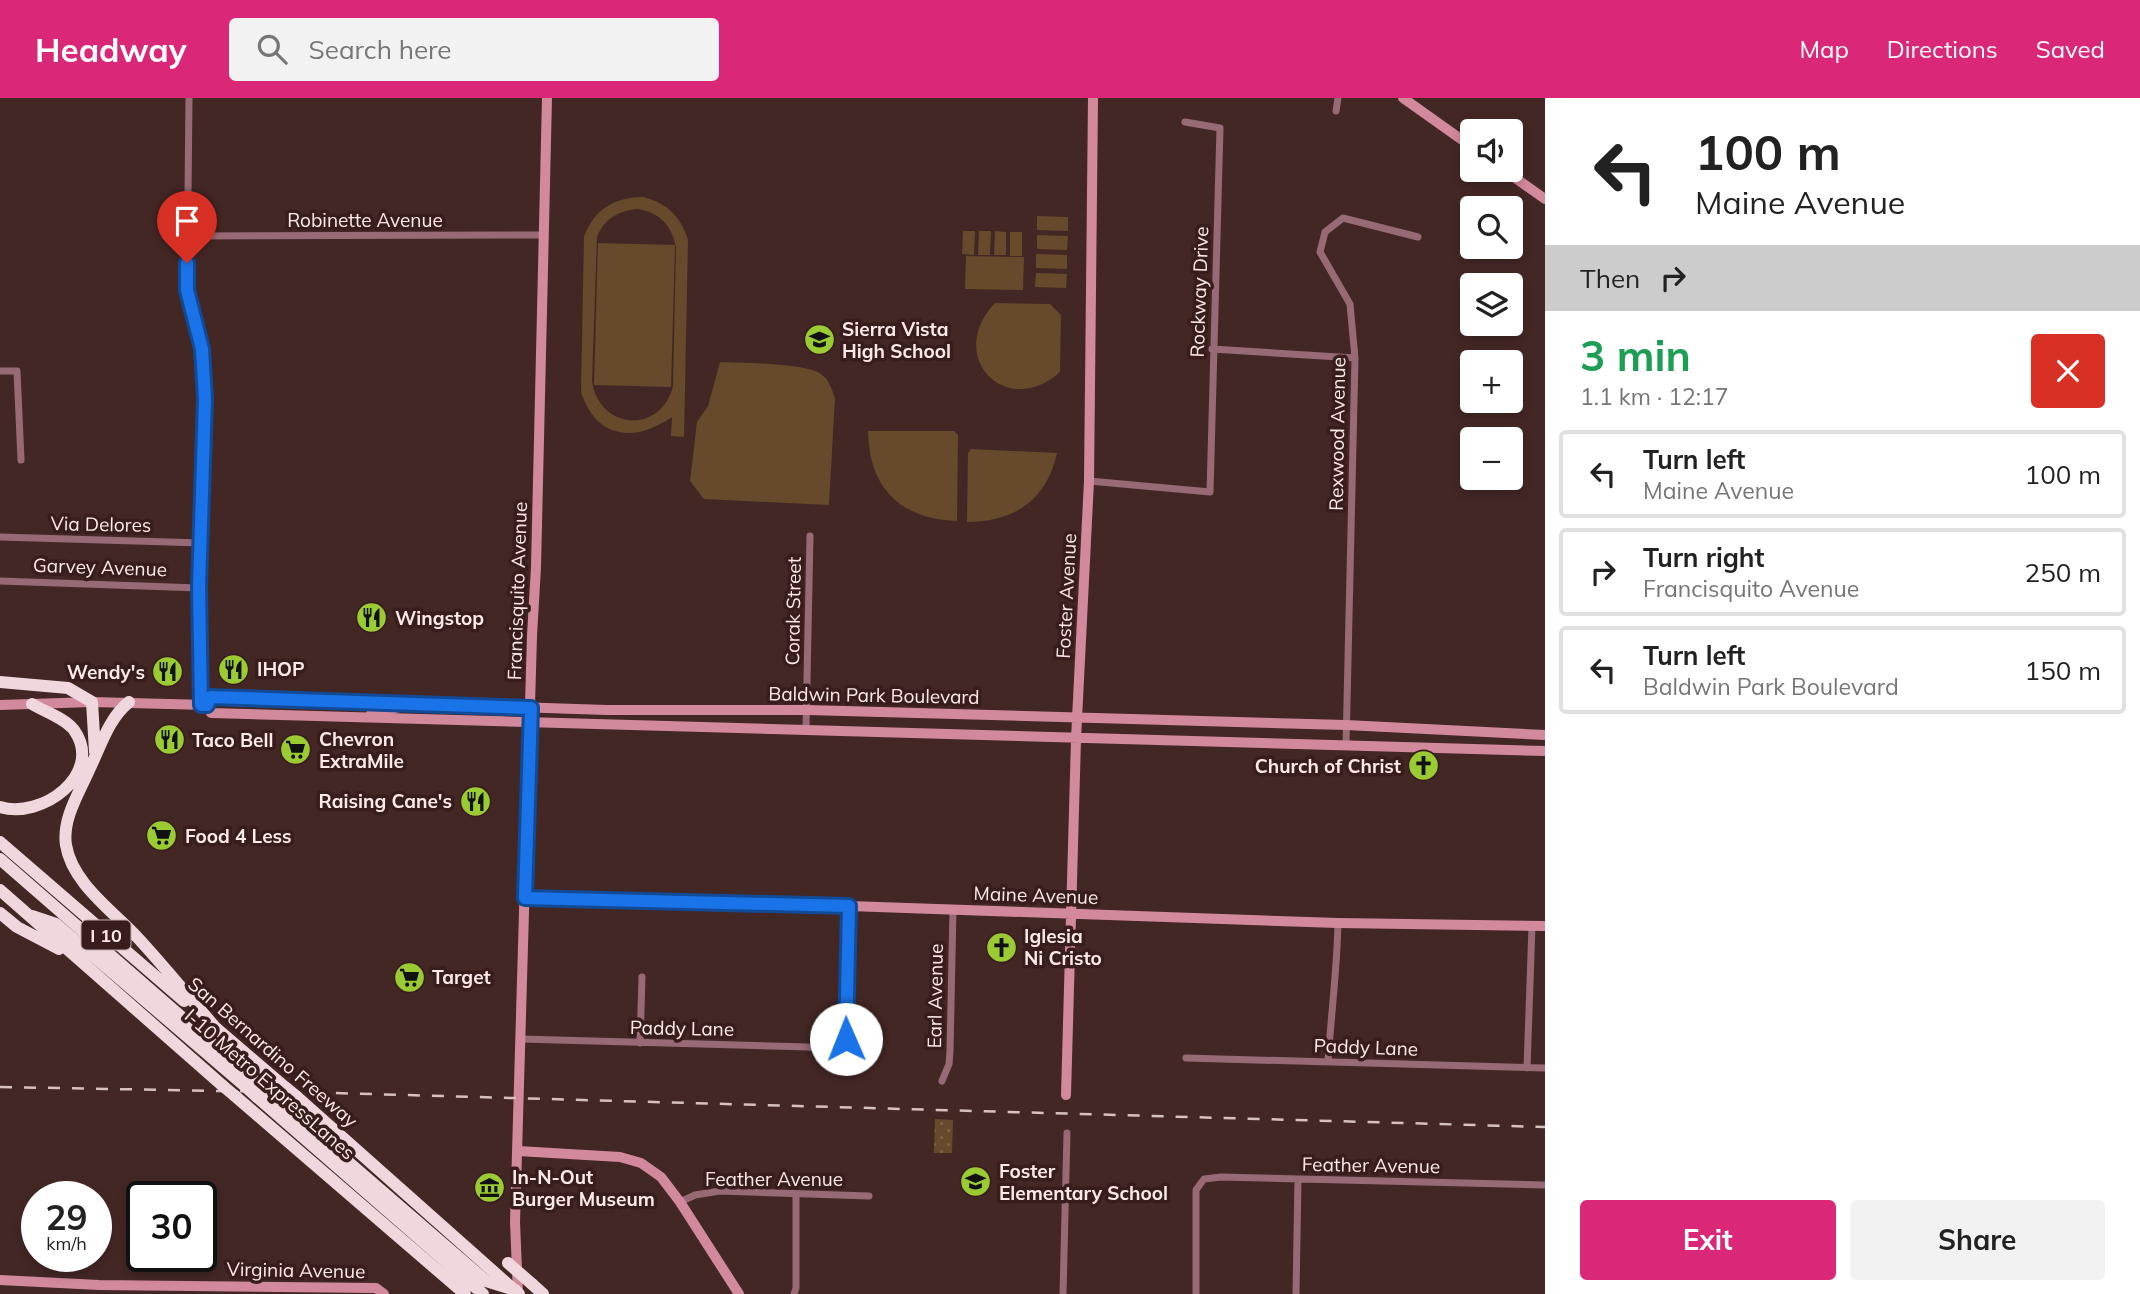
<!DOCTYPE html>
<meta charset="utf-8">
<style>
:root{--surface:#fff;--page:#f2f2f2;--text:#222;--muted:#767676;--line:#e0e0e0;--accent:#db2777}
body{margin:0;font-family:Mulish,sans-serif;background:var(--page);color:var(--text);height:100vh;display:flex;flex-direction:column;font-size:26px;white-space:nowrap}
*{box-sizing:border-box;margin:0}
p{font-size:23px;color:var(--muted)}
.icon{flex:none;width:38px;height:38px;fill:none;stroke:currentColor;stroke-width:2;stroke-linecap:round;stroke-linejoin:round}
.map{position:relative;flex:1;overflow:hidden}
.side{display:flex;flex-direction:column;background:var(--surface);width:595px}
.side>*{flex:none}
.hud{background:#fff;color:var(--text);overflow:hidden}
.controls{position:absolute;left:1460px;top:21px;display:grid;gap:14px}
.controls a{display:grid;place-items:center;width:63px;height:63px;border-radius:7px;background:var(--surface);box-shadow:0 4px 10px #0003;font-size:35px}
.speed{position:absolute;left:21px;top:1083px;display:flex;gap:14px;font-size:35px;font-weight:700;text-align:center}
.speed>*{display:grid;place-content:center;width:91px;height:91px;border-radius:50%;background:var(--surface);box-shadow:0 4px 10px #0003;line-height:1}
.speed small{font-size:18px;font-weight:400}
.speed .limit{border:4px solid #111;border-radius:10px;background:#fff;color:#111}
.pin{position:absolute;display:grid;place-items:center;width:60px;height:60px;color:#fff;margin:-72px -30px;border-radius:50% 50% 50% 0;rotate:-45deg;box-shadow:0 0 7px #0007}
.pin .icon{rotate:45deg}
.me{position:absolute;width:77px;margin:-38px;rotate:359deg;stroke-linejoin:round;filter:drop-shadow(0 0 5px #0008)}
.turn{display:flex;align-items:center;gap:24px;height:147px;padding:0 35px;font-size:32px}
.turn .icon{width:91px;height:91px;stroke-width:2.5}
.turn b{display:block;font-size:49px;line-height:60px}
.then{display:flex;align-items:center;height:66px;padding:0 35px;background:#0003;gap:14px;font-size:26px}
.round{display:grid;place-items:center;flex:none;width:74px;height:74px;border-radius:7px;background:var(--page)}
.overview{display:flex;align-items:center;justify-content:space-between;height:119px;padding:0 35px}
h1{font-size:42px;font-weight:700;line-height:52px;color:#1e9e55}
.action{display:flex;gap:14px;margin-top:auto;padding:14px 35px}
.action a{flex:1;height:80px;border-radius:7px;background:var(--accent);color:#fff;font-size:28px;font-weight:700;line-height:80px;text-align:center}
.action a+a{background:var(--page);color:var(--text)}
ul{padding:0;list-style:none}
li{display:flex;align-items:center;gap:21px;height:88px;margin:0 14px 10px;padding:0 21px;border:4px solid var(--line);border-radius:7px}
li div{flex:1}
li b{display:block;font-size:26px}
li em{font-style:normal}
header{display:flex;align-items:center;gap:42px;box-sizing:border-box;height:98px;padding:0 35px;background:var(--accent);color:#fff}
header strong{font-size:33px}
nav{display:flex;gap:38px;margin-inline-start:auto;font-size:24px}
.search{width:490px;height:63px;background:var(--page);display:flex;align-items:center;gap:18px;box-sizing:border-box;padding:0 24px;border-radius:7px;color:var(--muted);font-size:26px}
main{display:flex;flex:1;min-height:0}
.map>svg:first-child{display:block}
.park{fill:url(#park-dots)}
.pitch{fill:#67492c;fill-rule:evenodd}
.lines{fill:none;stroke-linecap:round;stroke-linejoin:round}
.street{stroke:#986a75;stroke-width:7}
.secondary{stroke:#d3899c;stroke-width:10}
.highway{stroke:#efd7dd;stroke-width:12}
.rail{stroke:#d6c1bf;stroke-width:2.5;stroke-dasharray:12 12;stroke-linecap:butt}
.highway-bridge{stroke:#efd7dd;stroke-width:12}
.route-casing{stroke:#114b97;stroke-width:18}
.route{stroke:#1a73e8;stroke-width:12}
.labels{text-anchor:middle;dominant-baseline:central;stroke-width:7;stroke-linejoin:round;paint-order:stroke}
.shield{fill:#381d1c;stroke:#c3adac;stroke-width:2}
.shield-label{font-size:18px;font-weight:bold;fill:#feebe9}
.street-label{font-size:19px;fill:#feebe9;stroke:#381d1c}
.poi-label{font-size:19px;font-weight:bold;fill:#feebe9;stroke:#381d1c;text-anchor:start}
</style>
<header>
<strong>Headway</strong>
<div class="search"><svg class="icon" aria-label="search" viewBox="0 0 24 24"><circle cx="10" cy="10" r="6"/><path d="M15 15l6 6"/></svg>Search here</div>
<nav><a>Map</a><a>Directions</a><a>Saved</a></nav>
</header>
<main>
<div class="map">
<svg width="1545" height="1196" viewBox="0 0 1545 1196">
<defs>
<pattern id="park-dots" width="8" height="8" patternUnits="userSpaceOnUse" patternTransform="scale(1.75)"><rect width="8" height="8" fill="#67492c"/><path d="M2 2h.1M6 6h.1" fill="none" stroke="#7e634b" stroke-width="1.8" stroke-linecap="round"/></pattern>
</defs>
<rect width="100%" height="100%" fill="#432725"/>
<!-- park -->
<path class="park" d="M935 1021 953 1022 952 1055H934Z"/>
<!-- pitch -->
<path class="pitch" d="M644 99C668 106 681 119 688 142L684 339 671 338 672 319C635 345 596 341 581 294L584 139C594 111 615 99 644 99ZM637 111C660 114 672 128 676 149L673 288C661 337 599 332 592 283L597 139C604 121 618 113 637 111Z
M1037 118 1068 119V133L1037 132Z
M963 133H975L974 157 962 156Z
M979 133H991L990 157H978Z
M995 133 1006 134V157H994Z
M1010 134H1022V158H1010Z
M1037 137 1068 138 1067 152 1037 151Z
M598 145 675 147 671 289 594 287Z
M1036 156 1067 157V171L1036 170Z
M966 158 1024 159 1023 192 965 191Z
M1036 175 1067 176 1066 190 1035 189Z
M995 205 1050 206 1061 217 1060 274C1007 322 944 259 995 205Z
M720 264C742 265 806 265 821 276 829 281 832 292 835 300L829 407 704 401 690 383 697 324 708 308Z
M868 333H954L958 337 957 423C900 421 869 390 868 333Z
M971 351 1057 355C1046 403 1015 423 967 424L968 355Z"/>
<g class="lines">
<!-- street -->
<path class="street" d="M189 0 187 192 202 251 205 301 199 490 201 607
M1336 13 1338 0
M187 138 544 137
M1212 251 1355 260
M0 273H17L21 362
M1089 383 1210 394 1220 30 1185 24
M0 439 202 445
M0 483 199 490
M806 630 810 438
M1346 648 1355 260 1350 206 1320 154 1325 134 1343 120 1418 139
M521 941 808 949 831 952 842 948 847 933 845 915 849 808
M640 945 642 879
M1186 960 1545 970
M1328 964C1331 917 1337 872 1338 825
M1527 970 1532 828
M942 983 949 966 950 954 953 811
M680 1104 695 1097 720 1093 869 1098
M794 1196 796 1190V1096
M1063 1196 1067 1035
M1196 1196V1092L1204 1081 1221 1079 1545 1087
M1296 1196 1298 1081"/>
<!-- secondary -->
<path class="secondary" d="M1403 0 1472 49
M1504 72 1545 101
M0 607 92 604 207 607
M207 607 211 599 607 612H807L1346 627 1545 637
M207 607 211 615 1545 653
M371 616 404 608
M525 800 849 808 1338 825 1545 828
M1066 997 1076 641 1089 383 1093 0
M518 1053 620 1059 641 1065 661 1079 680 1104 739 1196
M0 1182 99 1187 376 1190 384 1196
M518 1196 515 1124 532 538 536 469 547 0"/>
<!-- highway -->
<path class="highway" d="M0 584 68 590 92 604 95 654
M129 604C108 621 101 648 89 672 79 695 62 721 66 747 72 785 113 813 137 839 164 868 188 898 214 928
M0 709C41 722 105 676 74 632 65 620 45 614 32 606
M0 744 184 903
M0 761 262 989
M0 792 223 988
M0 815 17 829 59 851
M32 818 56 826 246 989
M209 924 286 990
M235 998 465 1196
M257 999 483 1196
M273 999 486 1183 515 1192
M297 999 512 1190
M532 1186 543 1196"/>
<!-- rail -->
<path class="rail" d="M0 989 334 995 1545 1029"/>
<!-- highway-bridge -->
<path class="highway-bridge" d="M223 988 235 998
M246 989 257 999
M262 989 273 999
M286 990 297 999
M508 1165 532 1186
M515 1192 519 1196"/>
</g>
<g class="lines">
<defs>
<path id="route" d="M187 165V192L202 251 205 301 199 489 201 607H207L211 599 531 610 525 800 849 808 846 941"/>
</defs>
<!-- route casing -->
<use href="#route" class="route-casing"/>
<!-- route -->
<use href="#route" class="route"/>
</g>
<!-- icons -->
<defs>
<symbol id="school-disc" viewBox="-11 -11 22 22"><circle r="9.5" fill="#9bcb33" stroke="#381d1c"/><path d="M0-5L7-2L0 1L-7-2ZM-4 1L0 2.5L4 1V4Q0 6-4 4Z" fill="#111"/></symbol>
<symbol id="restaurant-disc" viewBox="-11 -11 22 22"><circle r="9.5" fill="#9bcb33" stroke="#381d1c"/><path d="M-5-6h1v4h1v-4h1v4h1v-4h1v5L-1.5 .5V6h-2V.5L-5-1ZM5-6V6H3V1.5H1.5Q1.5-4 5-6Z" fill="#111"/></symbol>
<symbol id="supermarket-disc" viewBox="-11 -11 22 22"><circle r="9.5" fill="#9bcb33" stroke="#381d1c"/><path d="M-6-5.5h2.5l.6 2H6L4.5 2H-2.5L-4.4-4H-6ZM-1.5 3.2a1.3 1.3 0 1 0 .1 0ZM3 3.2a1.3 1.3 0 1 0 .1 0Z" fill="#111"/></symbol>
<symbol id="church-disc" viewBox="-11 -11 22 22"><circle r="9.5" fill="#9bcb33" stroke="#381d1c"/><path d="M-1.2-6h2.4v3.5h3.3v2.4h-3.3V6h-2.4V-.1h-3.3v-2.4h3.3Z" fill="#111"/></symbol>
<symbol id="museum-disc" viewBox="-11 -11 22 22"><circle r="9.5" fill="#9bcb33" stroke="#381d1c"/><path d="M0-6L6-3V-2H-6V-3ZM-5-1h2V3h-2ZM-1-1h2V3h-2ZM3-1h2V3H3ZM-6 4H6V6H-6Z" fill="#111"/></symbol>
</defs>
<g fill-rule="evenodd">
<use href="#school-disc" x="802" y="224" width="35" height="35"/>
<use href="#restaurant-disc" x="354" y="502" width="35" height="35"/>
<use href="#restaurant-disc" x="216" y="554" width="35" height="35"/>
<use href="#restaurant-disc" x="150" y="556" width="35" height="35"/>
<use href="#restaurant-disc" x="152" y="624" width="35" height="35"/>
<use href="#supermarket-disc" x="278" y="634" width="35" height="35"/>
<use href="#church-disc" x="1406" y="650" width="35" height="35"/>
<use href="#restaurant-disc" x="458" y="686" width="35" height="35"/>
<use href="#supermarket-disc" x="144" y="720" width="35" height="35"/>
<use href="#church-disc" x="984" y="832" width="35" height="35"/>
<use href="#supermarket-disc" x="392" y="862" width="35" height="35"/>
<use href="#school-disc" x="958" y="1066" width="35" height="35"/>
<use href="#museum-disc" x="472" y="1072" width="35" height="35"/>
</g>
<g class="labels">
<!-- shield labels -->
<rect class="shield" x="81.5" y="822.5" width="49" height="29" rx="5"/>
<g class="shield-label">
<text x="106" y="837">I 10</text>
</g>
<!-- street labels -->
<g class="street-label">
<text x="365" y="122">Robinette Avenue</text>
<text transform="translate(1199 194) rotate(-88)">Rockway Drive</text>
<text transform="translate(1337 336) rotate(-89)">Rexwood Avenue</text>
<text transform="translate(101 426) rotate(1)">Via Delores</text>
<text transform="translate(100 469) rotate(2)">Garvey Avenue</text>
<text transform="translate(517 493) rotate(-88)">Francisquito Avenue</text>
<text transform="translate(1066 498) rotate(-87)">Foster Avenue</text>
<text transform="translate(793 513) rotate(-89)">Corak Street</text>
<text transform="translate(874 597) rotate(1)">Baldwin Park Boulevard</text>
<text transform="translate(1036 797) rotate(2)">Maine Avenue</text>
<text transform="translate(935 898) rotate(-89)">Earl Avenue</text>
<text transform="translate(682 930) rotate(1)">Paddy Lane</text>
<text transform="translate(1366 949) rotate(2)">Paddy Lane</text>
<text transform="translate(273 954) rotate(41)">San Bernardino Freeway</text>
<text transform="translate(270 986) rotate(41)">I-10 Metro ExpressLanes</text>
<text transform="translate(1371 1067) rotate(1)">Feather Avenue</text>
<text x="774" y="1081">Feather Avenue</text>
<text transform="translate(296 1172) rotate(1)">Virginia Avenue</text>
</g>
<!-- poi labels -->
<g class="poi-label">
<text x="842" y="231">Sierra Vista<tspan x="842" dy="22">High School</tspan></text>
<text x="395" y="520">Wingstop</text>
<text x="257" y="571">IHOP</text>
<text x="145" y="574" text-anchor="end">Wendy's</text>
<text x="319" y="641">Chevron<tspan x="319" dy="22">ExtraMile</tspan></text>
<text x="192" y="642">Taco Bell</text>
<text x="1401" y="668" text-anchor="end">Church of Christ</text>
<text x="452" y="703" text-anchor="end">Raising Cane's</text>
<text x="185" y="738">Food 4 Less</text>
<text x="1024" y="838">Iglesia<tspan x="1024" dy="22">Ni Cristo</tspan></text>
<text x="432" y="879">Target</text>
<text x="999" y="1073">Foster<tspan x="999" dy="22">Elementary School</tspan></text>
<text x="512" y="1079">In-N-Out<tspan x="512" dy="22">Burger Museum</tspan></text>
</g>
</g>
</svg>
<div class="controls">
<a><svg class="icon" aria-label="sound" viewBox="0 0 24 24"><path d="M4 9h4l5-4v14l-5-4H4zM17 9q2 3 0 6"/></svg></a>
<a><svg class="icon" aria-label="search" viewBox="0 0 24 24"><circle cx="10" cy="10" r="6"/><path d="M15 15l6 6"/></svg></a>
<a><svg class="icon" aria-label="layers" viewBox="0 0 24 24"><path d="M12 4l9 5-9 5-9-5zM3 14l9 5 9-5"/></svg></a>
<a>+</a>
<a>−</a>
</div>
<div class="speed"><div>29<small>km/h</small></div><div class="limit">30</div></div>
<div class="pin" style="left:187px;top:165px;background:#d93025"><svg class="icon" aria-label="arrive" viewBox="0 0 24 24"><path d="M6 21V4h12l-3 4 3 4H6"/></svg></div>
<svg class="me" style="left:846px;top:941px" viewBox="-20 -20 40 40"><circle r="19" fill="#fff"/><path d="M0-13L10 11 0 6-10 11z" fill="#1a73e8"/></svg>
</div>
<section class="side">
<div class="hud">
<div class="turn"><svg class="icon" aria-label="left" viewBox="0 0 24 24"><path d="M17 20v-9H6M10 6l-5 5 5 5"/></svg><div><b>100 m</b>Maine Avenue</div></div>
<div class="then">Then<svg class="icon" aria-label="right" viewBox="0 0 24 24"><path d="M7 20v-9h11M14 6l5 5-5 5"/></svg></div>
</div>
<div class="overview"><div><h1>3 min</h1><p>1.1 km · 12:17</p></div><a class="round" style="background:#d93025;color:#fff"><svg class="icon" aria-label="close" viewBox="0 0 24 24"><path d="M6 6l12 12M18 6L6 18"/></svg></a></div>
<ul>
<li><svg class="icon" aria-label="left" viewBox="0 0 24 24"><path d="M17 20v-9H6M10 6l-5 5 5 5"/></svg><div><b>Turn left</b><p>Maine Avenue</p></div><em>100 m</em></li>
<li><svg class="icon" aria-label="right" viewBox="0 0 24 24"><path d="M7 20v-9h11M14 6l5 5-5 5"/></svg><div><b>Turn right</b><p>Francisquito Avenue</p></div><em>250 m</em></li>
<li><svg class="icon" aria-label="left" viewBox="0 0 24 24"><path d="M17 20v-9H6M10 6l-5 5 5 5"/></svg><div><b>Turn left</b><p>Baldwin Park Boulevard</p></div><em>150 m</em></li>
</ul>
<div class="action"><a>Exit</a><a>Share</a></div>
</section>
</main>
